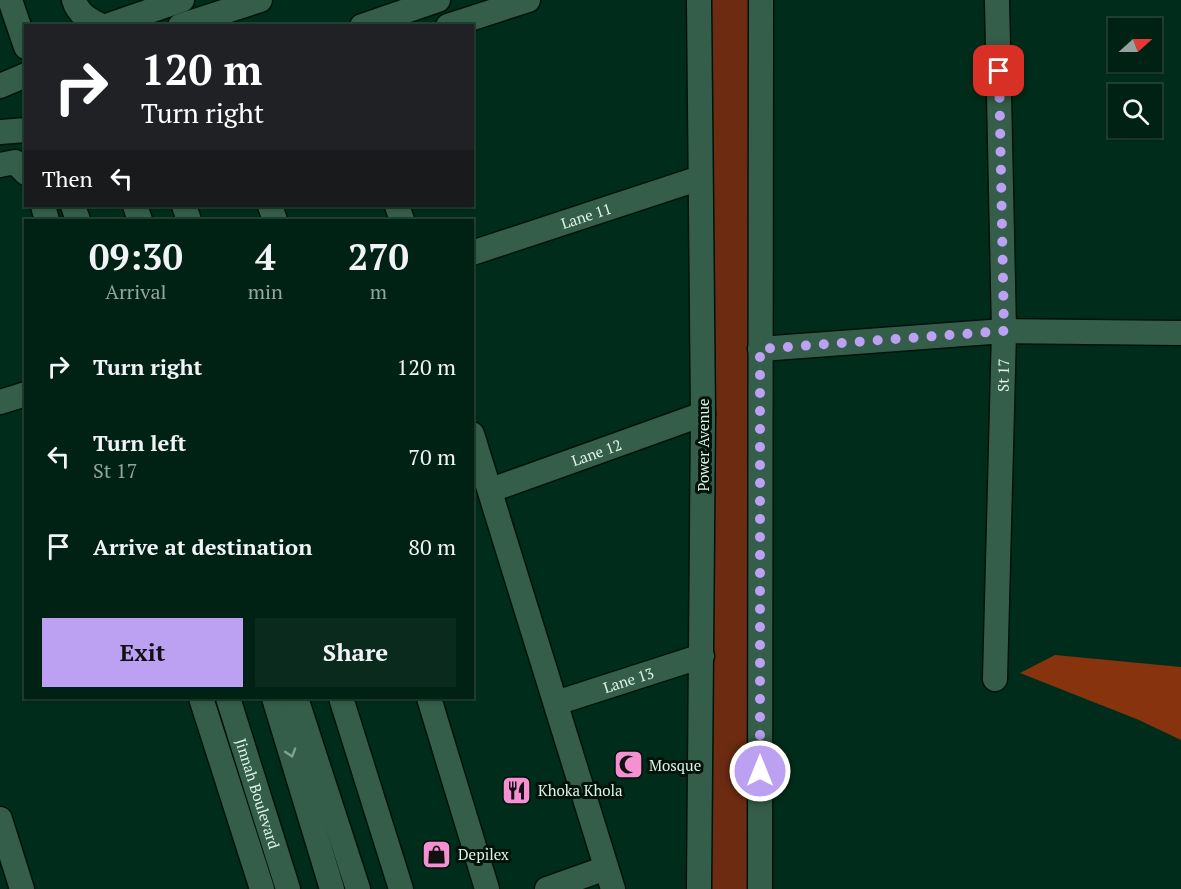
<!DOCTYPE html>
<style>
:root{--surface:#002214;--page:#0a2a1d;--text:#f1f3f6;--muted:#95a4a0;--line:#223f34;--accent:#bca0f2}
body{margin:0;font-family:"PT Serif",serif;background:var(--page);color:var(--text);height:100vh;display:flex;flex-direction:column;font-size:22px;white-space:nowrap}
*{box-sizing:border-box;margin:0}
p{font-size:20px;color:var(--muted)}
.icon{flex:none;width:33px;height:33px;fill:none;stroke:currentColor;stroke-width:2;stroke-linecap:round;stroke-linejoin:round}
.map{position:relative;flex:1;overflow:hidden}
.sheet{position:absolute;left:24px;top:219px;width:450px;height:480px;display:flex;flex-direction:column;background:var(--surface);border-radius:0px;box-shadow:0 2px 4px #0004,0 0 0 2px var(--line)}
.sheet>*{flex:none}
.top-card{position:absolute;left:24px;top:24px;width:450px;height:183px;border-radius:0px;box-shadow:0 2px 4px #0004,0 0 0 2px var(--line);background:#202124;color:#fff;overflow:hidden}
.needle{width:39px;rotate:69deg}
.controls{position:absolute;left:1108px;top:18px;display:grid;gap:12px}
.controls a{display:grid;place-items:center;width:54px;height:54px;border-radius:0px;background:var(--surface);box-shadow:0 2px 4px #0004,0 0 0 2px var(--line);font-size:30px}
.pin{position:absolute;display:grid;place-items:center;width:51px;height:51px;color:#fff;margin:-26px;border-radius:12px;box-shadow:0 3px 9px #0006}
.me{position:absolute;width:66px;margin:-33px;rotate:0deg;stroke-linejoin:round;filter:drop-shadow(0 0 4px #0008)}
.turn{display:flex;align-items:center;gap:21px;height:126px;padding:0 18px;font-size:27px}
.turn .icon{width:78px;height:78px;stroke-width:2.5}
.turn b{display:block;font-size:42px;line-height:51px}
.then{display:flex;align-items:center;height:57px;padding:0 18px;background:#0003;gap:12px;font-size:22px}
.eta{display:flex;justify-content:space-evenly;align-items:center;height:102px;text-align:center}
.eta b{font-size:36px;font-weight:800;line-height:42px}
.primary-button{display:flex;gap:12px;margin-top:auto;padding:12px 18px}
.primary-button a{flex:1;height:69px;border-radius:0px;background:var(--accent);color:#111;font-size:24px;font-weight:800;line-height:69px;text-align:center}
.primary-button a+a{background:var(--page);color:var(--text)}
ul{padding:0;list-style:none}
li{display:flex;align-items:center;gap:18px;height:90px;padding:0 18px}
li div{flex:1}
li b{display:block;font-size:22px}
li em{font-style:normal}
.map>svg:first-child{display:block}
.green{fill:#6d2c12}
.forest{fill:#86330e}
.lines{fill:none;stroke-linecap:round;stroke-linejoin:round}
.minor-casing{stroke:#001209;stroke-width:27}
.minor{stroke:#345e49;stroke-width:24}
.oneway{stroke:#80a290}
.route{stroke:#bca0f2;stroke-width:10;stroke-dasharray:0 18}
.labels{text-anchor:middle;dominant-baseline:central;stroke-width:6;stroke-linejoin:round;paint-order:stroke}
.street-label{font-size:15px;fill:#ddf4e7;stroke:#03120a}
.poi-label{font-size:15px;fill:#ddf4e7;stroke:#03120a;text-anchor:start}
</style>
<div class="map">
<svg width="1181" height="889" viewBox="0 0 1181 889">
<rect width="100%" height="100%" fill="#002d1b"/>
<!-- green -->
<path class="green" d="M711 0H754L753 889H710Z"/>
<!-- forest -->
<path class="forest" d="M1055 655 1181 667V740L1139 720 1020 673Z"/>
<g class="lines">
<defs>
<g id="minor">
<path d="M10 0 26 47"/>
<path d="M74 0C78 14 89 20 102 26"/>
<path d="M699 0 703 414 699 889"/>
<path d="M106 26 182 0"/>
<path d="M180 26 260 0"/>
<path d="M362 26 438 0"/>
<path d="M448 26 528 0"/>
<path d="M0 86 26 75"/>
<path d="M0 132 26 130"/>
<path d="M0 165 15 162 26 173"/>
<path d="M43 206 47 220"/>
<path d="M73 206 78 220"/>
<path d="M135 206 140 220"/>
<path d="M184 206 189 220"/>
<path d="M270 206 275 220"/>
<path d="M397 206 402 220"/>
<path id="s1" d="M472 253 700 178"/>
<path d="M760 349 1004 331 1181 333"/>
<path d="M0 402 26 394"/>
<path d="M472 434 613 889"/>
<path id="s2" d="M491 490 703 414"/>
<path id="s3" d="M995 679 1004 331 997 0"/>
<path d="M201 698 262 889"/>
<path id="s4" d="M228 698 288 889"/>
<path d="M274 698 332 889"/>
<path d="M296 698 358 889"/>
<path d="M341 698 401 889"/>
<path d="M429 698 487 889"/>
<path id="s5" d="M556 703 702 656"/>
<path d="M0 819 22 889"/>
<path d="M547 889 606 868"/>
<path d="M760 889 761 0"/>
</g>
</defs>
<!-- minor casing -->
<use href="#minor" class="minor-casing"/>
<!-- minor -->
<use href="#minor" class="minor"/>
</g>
<!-- one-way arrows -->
<defs><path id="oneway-chevron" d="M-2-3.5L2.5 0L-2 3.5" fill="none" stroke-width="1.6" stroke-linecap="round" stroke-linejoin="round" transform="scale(1.5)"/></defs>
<use class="oneway" href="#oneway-chevron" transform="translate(291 753) rotate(73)"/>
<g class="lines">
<!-- route -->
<path class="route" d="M760 771V349L1004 331 999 71"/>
</g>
<!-- icons -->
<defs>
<symbol id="mosque-square" viewBox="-11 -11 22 22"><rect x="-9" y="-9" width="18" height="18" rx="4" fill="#f591d2" stroke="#03120a"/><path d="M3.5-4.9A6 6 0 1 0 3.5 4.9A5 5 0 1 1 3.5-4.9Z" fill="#111"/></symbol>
<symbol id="restaurant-square" viewBox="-11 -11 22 22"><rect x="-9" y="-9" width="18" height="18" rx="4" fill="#f591d2" stroke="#03120a"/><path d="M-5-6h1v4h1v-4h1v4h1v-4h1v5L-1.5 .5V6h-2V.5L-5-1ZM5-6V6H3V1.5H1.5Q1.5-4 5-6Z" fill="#111"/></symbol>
<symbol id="shop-square" viewBox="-11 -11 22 22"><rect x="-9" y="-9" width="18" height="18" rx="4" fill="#f591d2" stroke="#03120a"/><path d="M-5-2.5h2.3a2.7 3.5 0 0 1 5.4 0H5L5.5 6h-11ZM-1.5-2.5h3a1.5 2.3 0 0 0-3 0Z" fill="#111"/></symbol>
</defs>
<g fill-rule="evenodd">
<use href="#mosque-square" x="612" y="748" width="33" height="33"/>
<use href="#restaurant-square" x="500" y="774" width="33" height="33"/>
<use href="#shop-square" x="420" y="838" width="33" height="33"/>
</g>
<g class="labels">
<!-- street labels -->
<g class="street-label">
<text stroke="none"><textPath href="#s1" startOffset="120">Lane 11</textPath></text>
<text stroke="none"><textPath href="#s3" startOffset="304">St 17</textPath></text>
<text transform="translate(703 445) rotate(-90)">Power Avenue</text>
<text stroke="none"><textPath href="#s2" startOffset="112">Lane 12</textPath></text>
<text stroke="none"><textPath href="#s5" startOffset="76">Lane 13</textPath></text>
<text stroke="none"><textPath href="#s4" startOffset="100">Jinnah Boulevard</textPath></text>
</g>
<!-- poi labels -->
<g class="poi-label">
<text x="649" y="765">Mosque</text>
<text x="538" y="790">Khoka Khola</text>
<text x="458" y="854">Depilex</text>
</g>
</g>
</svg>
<div class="controls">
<a><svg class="needle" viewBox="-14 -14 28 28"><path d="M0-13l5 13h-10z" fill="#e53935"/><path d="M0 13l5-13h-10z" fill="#95a4a0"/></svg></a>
<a><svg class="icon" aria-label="search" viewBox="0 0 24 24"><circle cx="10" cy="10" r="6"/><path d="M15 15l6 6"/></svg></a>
</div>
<div class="pin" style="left:999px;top:71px;background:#d93025"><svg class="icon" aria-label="arrive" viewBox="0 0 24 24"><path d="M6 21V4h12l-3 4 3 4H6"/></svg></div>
<svg class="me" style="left:760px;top:771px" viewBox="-20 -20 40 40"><circle r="17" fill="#bca0f2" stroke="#fff" stroke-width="3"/><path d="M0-11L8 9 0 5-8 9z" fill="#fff"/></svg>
<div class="top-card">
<div class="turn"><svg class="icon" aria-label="right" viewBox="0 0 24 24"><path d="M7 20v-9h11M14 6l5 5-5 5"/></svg><div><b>120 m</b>Turn right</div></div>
<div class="then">Then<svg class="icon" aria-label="left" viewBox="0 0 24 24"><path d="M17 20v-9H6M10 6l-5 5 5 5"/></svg></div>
</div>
<section class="sheet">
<div class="eta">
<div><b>09:30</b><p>Arrival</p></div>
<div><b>4</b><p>min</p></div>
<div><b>270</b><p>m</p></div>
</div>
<ul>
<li><svg class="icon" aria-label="right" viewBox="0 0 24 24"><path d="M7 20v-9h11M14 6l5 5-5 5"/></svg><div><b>Turn right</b></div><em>120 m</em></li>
<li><svg class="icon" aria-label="left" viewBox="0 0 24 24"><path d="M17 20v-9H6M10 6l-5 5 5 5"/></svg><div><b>Turn left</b><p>St 17</p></div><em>70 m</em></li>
<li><svg class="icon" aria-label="arrive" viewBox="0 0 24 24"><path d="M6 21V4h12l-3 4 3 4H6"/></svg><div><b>Arrive at destination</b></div><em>80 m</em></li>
</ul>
<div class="primary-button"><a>Exit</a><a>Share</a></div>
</section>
</div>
